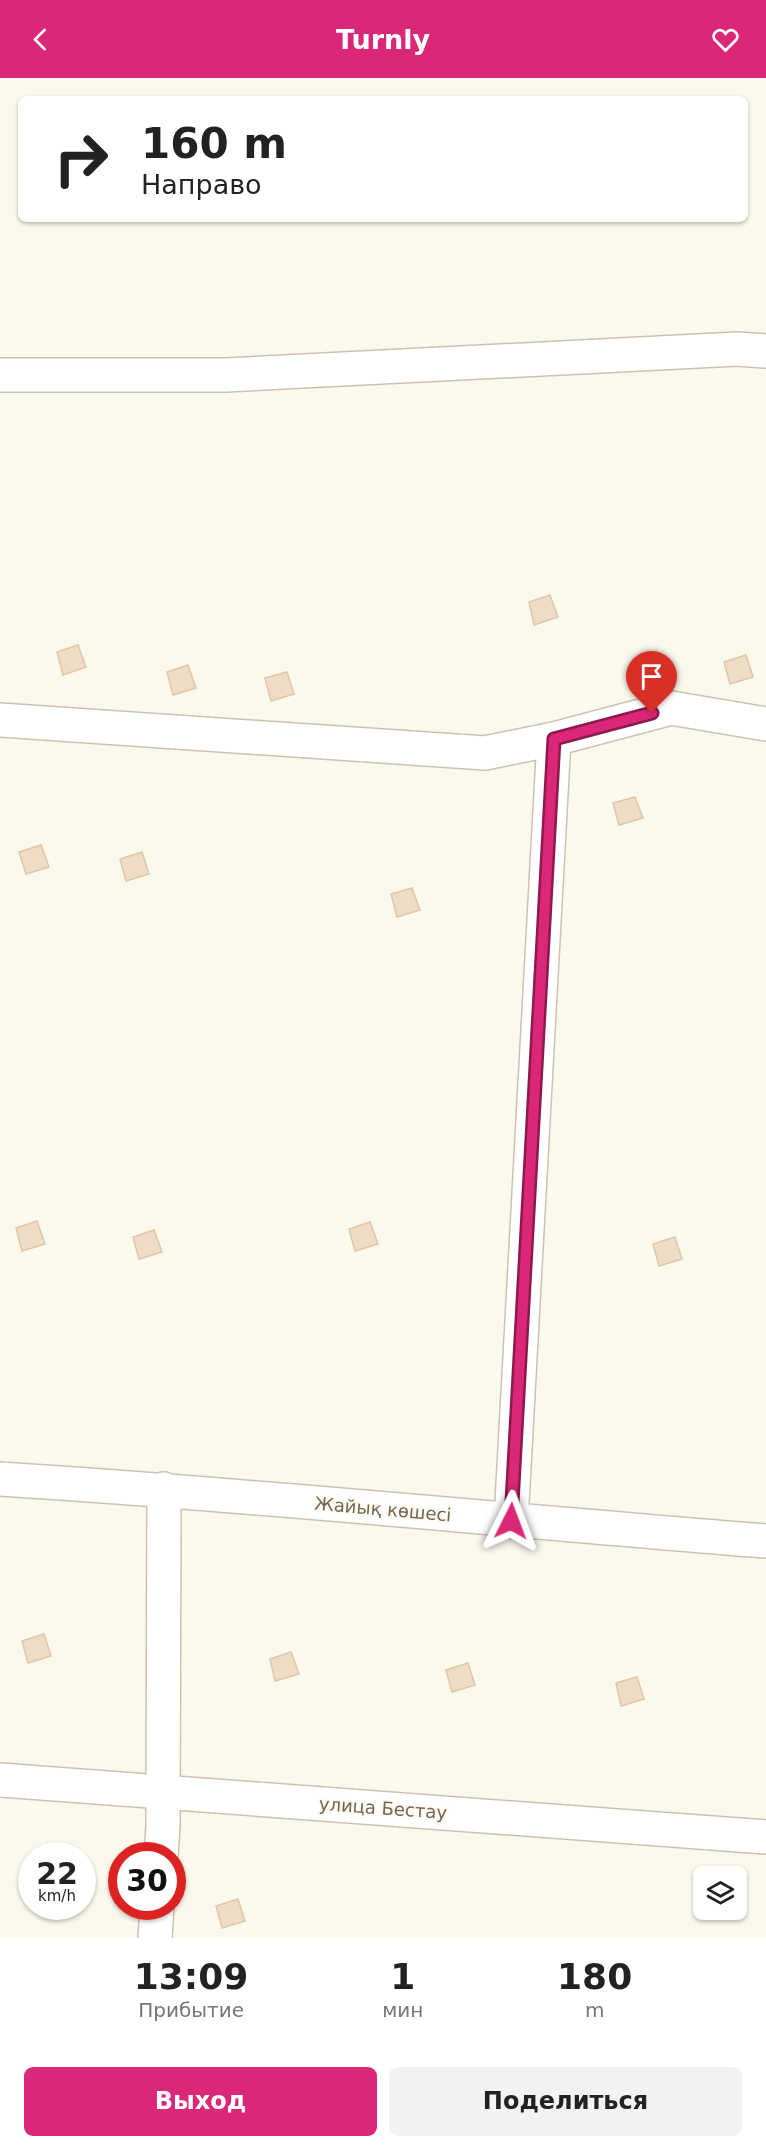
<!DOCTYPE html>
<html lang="ru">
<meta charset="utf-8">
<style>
:root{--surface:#fff;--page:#f2f2f2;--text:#222;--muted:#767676;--accent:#db2777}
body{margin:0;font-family:"DejaVu Sans",sans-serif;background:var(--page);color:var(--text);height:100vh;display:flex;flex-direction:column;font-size:22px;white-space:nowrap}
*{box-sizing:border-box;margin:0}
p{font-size:20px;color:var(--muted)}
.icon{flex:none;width:33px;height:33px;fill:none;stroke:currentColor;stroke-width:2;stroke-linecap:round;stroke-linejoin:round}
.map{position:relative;height:1860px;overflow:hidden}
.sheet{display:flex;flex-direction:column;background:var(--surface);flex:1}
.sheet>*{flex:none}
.top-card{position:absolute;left:18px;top:18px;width:730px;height:126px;border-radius:9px;box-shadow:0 2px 4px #0004;background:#fff;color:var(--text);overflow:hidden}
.controls{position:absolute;left:693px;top:1788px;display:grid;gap:12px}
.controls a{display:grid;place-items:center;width:54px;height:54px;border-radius:9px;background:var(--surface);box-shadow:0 2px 4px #0004;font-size:30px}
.speed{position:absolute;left:18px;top:1764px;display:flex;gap:12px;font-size:30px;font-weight:700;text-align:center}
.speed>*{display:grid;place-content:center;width:78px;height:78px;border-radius:50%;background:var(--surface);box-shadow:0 2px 4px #0004;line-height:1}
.speed small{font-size:15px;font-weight:400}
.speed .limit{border:9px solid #d22;background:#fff;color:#111}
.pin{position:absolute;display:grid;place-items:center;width:51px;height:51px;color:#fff;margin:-62px -26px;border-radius:50% 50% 50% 0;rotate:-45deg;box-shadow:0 0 6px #0007}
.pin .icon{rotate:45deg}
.me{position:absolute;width:66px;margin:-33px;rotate:3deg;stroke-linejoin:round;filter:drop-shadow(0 0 4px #0008)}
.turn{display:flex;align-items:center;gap:21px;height:126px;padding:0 24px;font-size:27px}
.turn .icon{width:78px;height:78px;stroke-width:2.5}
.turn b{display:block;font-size:42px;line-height:51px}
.eta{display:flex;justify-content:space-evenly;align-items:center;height:102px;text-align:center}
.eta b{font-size:36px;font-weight:700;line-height:42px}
.cta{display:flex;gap:12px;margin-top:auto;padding:12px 24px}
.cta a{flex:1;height:69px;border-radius:9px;background:var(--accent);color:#fff;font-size:24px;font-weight:700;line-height:69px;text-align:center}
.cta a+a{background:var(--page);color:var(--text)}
header{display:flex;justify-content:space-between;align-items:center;height:78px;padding:0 24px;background:var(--accent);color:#fff;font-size:27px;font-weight:700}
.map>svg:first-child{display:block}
.building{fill:#efdcc6;stroke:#e0c5a7;stroke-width:1.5}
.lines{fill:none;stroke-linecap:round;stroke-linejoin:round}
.minor-casing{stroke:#cdc2b2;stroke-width:36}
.minor{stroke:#fff;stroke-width:33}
.route-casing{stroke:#8e194d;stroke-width:15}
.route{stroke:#db2777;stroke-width:10}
.labels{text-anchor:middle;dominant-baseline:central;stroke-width:4.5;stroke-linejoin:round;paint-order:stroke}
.street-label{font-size:18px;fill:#766350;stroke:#fefbf3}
</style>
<header><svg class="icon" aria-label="back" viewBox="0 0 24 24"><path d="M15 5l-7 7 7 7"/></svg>Turnly<svg class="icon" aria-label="heart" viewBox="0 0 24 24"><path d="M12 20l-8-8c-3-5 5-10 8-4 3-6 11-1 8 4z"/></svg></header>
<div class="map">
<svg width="766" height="1860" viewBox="0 0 766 1860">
<rect width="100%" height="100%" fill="#fbf8ec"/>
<!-- building -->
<path class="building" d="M550 517 558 539 534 547 529 524Z
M78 567 86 589 63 597 57 574Z
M746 577 753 599 730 606 724 584Z
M188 587 196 610 173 617 167 594Z
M287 594 294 616 271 623 265 600Z
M635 719 643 740 619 747 613 725Z
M41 767 49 789 26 796 19 774Z
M142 774 149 796 126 803 120 781Z
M412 810 420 832 397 839 391 816Z
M37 1143 45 1166 22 1173 16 1150Z
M370 1144 378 1166 355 1173 349 1151Z
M154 1152 162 1174 139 1181 133 1159Z
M675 1159 682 1181 659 1188 653 1166Z
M44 1556 51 1578 28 1585 22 1563Z
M291 1574 299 1596 275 1603 270 1581Z
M468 1585 475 1607 452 1614 446 1592Z
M637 1599 644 1621 621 1628 616 1605Z
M238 1821 245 1843 222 1850 216 1828Z"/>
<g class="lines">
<defs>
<path id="minor" d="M0 297H226L737 271 766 273
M0 642 485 675 554 661 671 630 766 646
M0 1401C256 1417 511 1443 766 1463
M511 1443 554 661
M0 1702 766 1759
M161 1778 163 1748 164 1411
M155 1860 157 1828"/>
</defs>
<!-- minor casing -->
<use href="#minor" class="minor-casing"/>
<!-- minor -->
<use href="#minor" class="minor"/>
</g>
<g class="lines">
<defs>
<path id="route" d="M511 1443 554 661 652 635"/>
</defs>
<!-- route casing -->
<use href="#route" class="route-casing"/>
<!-- route -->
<use href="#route" class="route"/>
</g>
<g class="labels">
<!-- street labels -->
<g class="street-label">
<text transform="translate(383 1431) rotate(5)">Жайық көшесі</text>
<text transform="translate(383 1730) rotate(4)">улица Бестау</text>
</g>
</g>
</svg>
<div class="controls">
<a><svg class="icon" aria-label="layers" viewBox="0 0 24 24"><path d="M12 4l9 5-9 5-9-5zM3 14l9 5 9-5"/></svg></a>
</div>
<div class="speed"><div>22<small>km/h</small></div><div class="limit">30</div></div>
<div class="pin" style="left:652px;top:635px;background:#d93025"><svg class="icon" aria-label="arrive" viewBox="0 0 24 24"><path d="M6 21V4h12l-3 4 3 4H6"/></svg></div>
<svg class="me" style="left:511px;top:1443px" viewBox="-20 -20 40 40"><path d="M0-17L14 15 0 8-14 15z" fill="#db2777" stroke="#fff" stroke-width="4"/></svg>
<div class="top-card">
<div class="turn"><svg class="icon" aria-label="right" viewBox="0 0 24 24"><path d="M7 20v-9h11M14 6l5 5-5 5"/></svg><div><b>160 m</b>Направо</div></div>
</div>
</div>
<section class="sheet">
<div class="eta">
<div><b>13:09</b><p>Прибытие</p></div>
<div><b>1</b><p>мин</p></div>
<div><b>180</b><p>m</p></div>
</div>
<div class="cta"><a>Выход</a><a>Поделиться</a></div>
</section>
